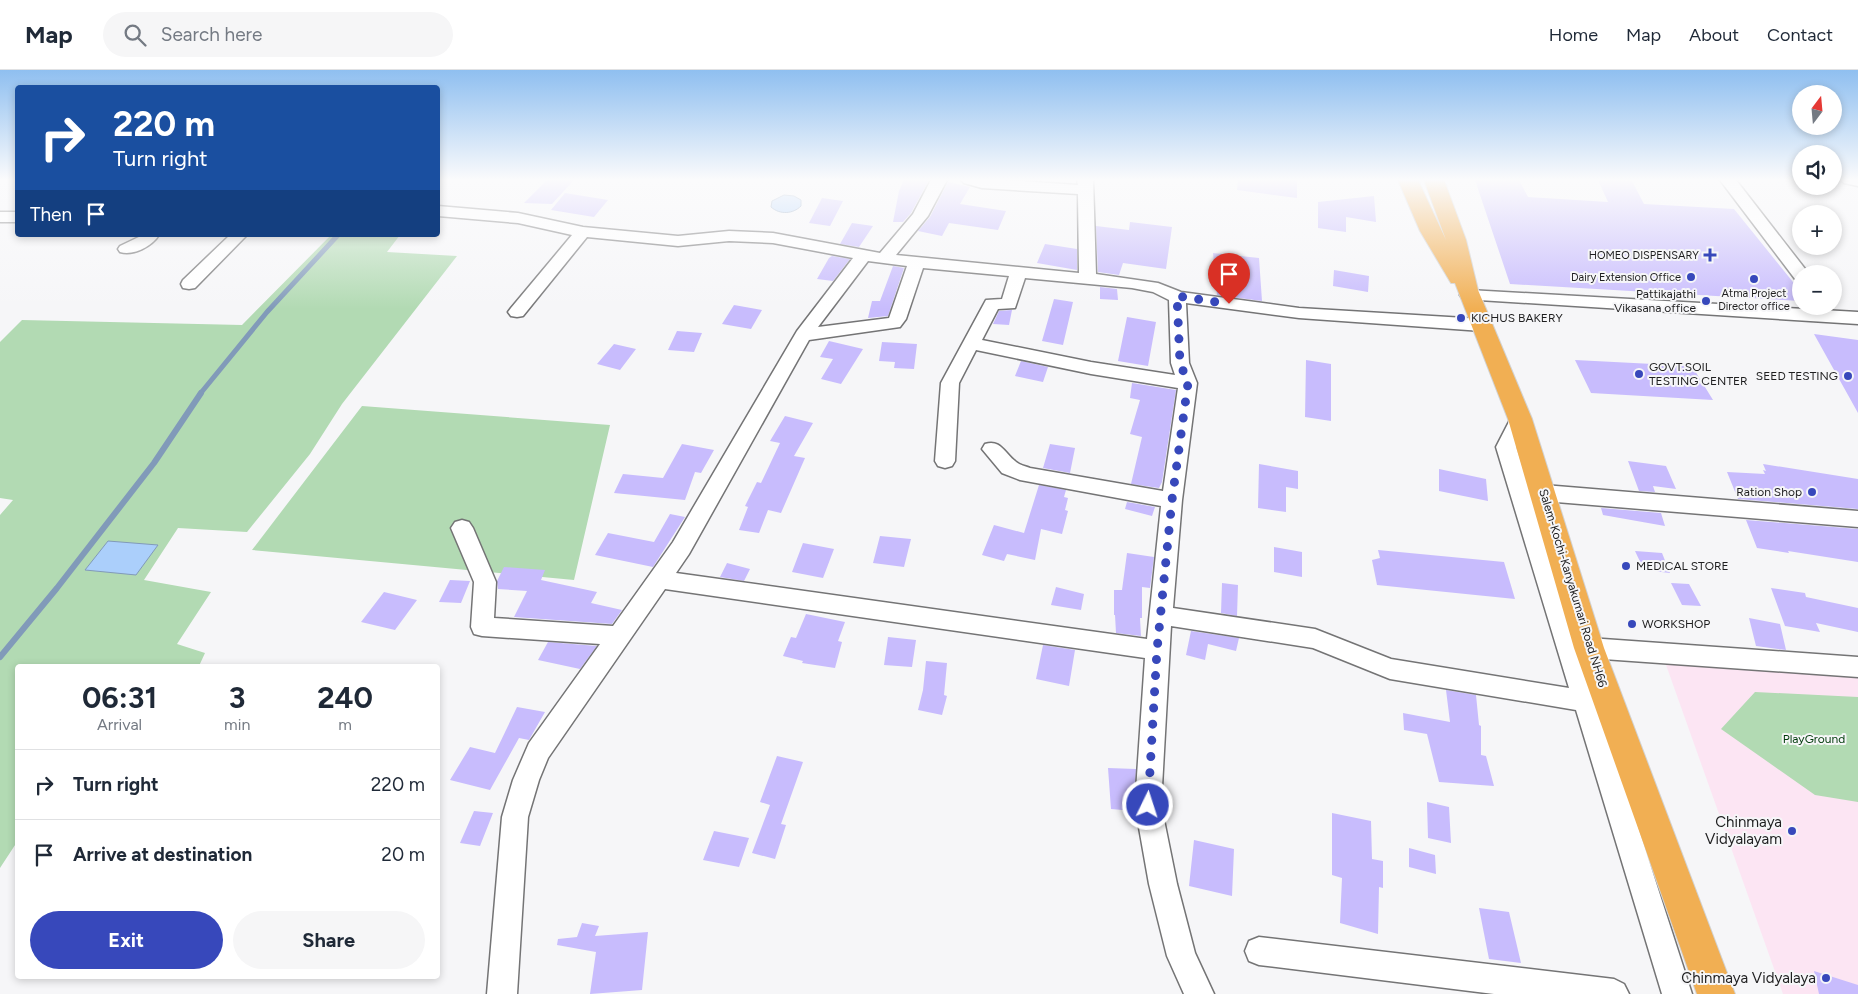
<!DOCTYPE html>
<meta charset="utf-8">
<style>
:root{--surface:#fff;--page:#f6f6f7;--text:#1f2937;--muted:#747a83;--line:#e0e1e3;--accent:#3748bb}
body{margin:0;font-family:Figtree,sans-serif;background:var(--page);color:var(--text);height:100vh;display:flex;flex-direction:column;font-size:19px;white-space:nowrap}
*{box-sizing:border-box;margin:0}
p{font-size:16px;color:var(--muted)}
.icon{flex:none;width:28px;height:28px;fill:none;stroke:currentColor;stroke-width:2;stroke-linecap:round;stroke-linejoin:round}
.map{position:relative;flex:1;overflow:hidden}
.sheet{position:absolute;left:15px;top:594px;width:425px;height:315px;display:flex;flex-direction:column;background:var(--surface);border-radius:5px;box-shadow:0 2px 8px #0003}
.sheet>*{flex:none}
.hud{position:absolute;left:15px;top:15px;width:425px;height:152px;border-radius:5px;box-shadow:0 2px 8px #0003;background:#1a4fa0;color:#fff;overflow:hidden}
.needle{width:32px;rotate:16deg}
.tools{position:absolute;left:1792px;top:15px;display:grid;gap:10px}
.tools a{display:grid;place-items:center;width:50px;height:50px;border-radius:50%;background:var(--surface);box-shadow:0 2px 8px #0003;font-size:25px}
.pin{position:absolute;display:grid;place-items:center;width:42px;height:42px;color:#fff;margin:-51px -21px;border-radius:50% 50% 50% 0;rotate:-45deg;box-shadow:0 0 5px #0007}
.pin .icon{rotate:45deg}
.me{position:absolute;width:55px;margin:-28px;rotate:4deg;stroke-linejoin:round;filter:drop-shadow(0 0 4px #0008)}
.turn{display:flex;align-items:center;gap:18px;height:105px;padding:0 15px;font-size:22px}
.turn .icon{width:65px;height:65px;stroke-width:2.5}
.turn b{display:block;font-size:35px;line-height:42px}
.then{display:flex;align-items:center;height:48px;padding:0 15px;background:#0003;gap:10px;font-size:19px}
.eta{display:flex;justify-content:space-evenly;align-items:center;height:85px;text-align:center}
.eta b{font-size:30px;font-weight:700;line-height:35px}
.cta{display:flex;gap:10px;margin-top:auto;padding:10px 15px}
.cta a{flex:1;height:58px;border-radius:30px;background:var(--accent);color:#fff;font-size:20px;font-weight:700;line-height:58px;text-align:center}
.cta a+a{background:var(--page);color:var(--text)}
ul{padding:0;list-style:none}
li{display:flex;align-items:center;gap:15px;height:70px;padding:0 15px;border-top:1px solid var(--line)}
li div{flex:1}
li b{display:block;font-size:19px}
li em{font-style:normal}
header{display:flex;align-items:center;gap:30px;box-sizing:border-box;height:70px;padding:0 25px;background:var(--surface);border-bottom:1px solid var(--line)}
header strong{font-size:24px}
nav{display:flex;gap:28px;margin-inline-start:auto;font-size:18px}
.search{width:350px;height:45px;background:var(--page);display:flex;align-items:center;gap:12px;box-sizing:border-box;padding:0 18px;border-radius:28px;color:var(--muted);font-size:19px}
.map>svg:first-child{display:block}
.education{fill:#fce5f3}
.green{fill:#b2dab3}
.water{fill:#abcffb;stroke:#819ab9}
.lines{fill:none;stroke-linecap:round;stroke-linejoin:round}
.stream-far1{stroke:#819ab9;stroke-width:5}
.stream{stroke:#819ab9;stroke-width:6}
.building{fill:#c8bcfd}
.street-casing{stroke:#747475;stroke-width:3}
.highway-casing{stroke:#d2d2d2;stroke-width:2}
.street{fill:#fff;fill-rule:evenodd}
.highway{fill:#f1af53;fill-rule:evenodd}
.route{stroke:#3748bb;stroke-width:9;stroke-dasharray:0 16.2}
.poi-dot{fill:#3748bb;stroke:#f6f6f8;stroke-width:2}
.labels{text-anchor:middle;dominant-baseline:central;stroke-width:4;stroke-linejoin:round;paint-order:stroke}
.far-poi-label{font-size:11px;fill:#1e1e1f;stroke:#f6f6f8;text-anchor:end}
.poi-label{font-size:12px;fill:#1e1e1f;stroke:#f6f6f8;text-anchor:start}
.street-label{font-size:12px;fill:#1e1e1f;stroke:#f6f6f8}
.park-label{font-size:12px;fill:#003b0b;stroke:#f6f6f8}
.near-poi-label{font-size:15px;fill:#1e1e1f;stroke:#f6f6f8;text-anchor:end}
</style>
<header>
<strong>Map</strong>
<div class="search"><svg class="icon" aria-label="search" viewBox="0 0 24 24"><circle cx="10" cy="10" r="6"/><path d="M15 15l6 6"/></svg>Search here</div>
<nav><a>Home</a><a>Map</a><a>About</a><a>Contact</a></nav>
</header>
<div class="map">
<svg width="1858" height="924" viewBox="0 0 1858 924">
<rect width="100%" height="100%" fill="#f6f6f8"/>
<!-- education -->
<path class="education" d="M1660 578 1858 598V924H1783Z"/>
<!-- green -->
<path class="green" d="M331 165H400L387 182 457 186 342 334 310 384 247 462 178 458 144 510 211 522 177 574 205 583 199 596H18L17 772 0 798V445L13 430 0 428V272L22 250 242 255Z
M362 336 610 355 574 510 252 480Z
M1755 622 1858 627V732L1815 725 1721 659Z"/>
<!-- water -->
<path class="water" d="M784 125 794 126 801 130V136C793 144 780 145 771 137L772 131Z
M108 471 158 475 136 505 85 500Z"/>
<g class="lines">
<!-- stream-far1 -->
<path class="stream-far1" d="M200 324 267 242 338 165"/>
<!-- stream -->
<path class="stream" d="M0 587 57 518 154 393 201 323"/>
</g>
<!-- building -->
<path class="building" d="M547 110H574L552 134 524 133Z
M904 110H929L911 143 903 152H893L899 121Z
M1238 110H1297V128L1237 120Z
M1475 110H1519L1528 127 1608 132 1598 110H1623L1632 111 1644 134 1734 139 1801 222V231L1510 214Z
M948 112 970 117 960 134 1006 141 998 160 949 153 942 166 918 161 930 147Z
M565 123 608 130 594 147 551 140Z
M1374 126 1376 152 1346 147V162L1318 158V132Z
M822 128 843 131 830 156 809 153Z
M1130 152 1172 157 1166 199 1123 193 1119 205 1098 202 1096 156 1129 160Z
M852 153 873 156 859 177 840 174Z
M1045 174 1077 179V200L1037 193Z
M1213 183 1259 188 1262 231 1217 225Z
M832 186 850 189 833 211 817 209 829 188Z
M893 196 904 198 888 246 868 248 872 231H880Z
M1334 200 1369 206 1368 222 1333 216Z
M1100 217 1117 219 1118 230 1100 229Z
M1054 229 1073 232 1063 275 1042 271Z
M734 235 762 240 751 259 722 254Z
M1012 240 1009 255 993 254 999 241Z
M1127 247 1156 252 1148 296 1118 291Z
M677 261 702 263 694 282 668 280Z
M1814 264 1858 270V343Z
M829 271 863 279 841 314 821 309 833 289 820 287Z
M882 272 917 274 914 299 894 298 895 292 879 291Z
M614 274 636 279 620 300 597 294Z
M1306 290 1331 294V351L1305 347Z
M1575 290 1692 296 1713 330 1591 323Z
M1021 291 1048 297 1043 312 1015 306Z
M1132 313 1176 320 1162 412 1159 418 1131 414 1142 367 1130 364 1140 330 1130 328Z
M785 346 813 353 794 386 805 388 781 443 768 440 759 463 739 460 748 437 745 436 757 412 761 413 780 373 770 371Z
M682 374 714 380 701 403 695 402 685 430 614 423 623 404 663 408Z
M1050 374 1075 378 1070 403 1043 398Z
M1628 391 1666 396 1676 419 1653 416 1655 422 1639 421Z
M1259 394 1298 401V419L1286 417V442L1258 438Z
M1763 394 1858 409V439L1738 429 1727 402 1765 404 1763 400 1766 401Z
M1439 399 1486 409 1488 431 1439 421Z
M1039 415 1066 420 1064 427 1068 428 1065 440 1068 441 1062 464 1041 459 1035 490 1007 484 1004 491 982 485 994 455 1024 463Z
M1127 432 1155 437 1152 446 1125 439Z
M1601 438 1661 443 1665 456 1603 445Z
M670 444 685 447 653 497 595 485 608 463 654 472Z
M1746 450 1858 459V492L1788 481 1789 483 1757 478Z
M880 466 911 469 904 497 873 493Z
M803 473 834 479 823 508 792 502Z
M1274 477 1302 482V507L1274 502Z
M1378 480 1504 492 1515 529 1377 515 1372 490 1380 488Z
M1635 481 1662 483 1670 503 1644 500Z
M1127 483 1154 487 1150 518 1142 517V548H1140L1141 566 1116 563 1115 545H1114V520H1122Z
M727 493 750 499 744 511 720 507Z
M504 497 545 500 541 510 597 522 591 533 622 540 612 554 514 547 527 521 498 519 497 511Z
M450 510 470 511 461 533 439 532Z
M1222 513 1238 515 1237 546 1221 543Z
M1671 513 1689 514 1701 536 1682 535Z
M1056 517 1084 524 1081 540 1051 535Z
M1771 518 1805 523 1806 527 1858 538V562L1816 553 1820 562 1785 556Z
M384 522 417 530 395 560 361 552Z
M806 544 845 552 838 571 842 572 835 598 802 593 803 591 783 586 791 567 796 568Z
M1749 548 1780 554 1786 580 1756 576Z
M1191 561 1239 568 1236 581 1208 574 1205 590 1186 585Z
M888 567 916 570 912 597 884 595Z
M548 572 597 576 580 599 538 590Z
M1043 575 1075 580 1069 616 1036 609Z
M926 591 947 593 944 625 947 626 942 645 918 640 923 620Z
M1446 620 1476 625 1479 655 1481 656V685L1486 686 1494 716 1439 712 1427 664 1404 660 1403 643 1450 652Z
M517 637 545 642 529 670 519 668 490 720 450 710 470 677 495 683Z
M777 686 803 692 781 754 786 755 775 789 752 783 770 735 760 732Z
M1108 698 1136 699 1134 741 1111 739Z
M1427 732 1449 737 1451 773 1428 768Z
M474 741 493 743 480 776 460 773Z
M1332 743 1371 751 1372 789 1383 791V818L1379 817 1378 864 1340 853 1342 808 1332 805Z
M714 761 749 768 739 797 703 790Z
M1194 770 1234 779 1232 826 1189 816Z
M1409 778 1435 785 1436 804 1409 797Z
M1479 838 1509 842 1521 893 1489 889Z
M582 853 599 856 595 866 648 862 642 920 590 924 596 882 557 875 558 869 577 867Z
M1814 901 1858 915V924H1819Z"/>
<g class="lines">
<defs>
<path id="street" d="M931 110H947L928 146 896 185 1079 203 1078 124 982 118 964 113 961 110H1004L1078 115 1077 110H1093L1096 204 1158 213 1181 222 1299 238 1482 249 1488 251 1491 255 1488 259 1482 261 1299 248 1186 233 1189 293 1197 313 1182 430 1173 538 1315 559 1391 589 1569 618 1496 377 1513 344 1520 342 1527 344 1530 349 1516 377 1579 574 1581 571 1589 568 1858 587V607L1589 588 1583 586 1599 631 1598 633 1692 924H1662L1576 640 1390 609 1313 578 1171 556 1161 735 1177 814 1195 883 1214 924H1184L1167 886 1149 814 1135 735 1145 588 665 519 548 688 539 710 528 747 517 924H487L502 747 513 710 529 673 600 574 482 566 474 564 471 557 474 512 451 458 455 452 462 450 469 452 473 458 496 512 494 548 613 556 673 472 797 261 853 188 773 173 729 171 678 176 587 167 523 246 517 247 511 246 508 242 511 238 572 165 518 153 438 146V136L518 143 583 157 678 166 729 161 773 163 880 183 913 144ZM868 191 907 196 889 248 818 257ZM923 198 1009 206 1002 229 986 230 941 313 935 391 938 396 945 398 952 396 955 391 959 313 976 280 1091 304 1178 318 1163 421 1030 398C1025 396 1019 395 1015 391 1004 382 1000 369 985 374L982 379 1002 403 1020 410 1161 436 1147 569 676 503 689 484 809 270 900 257 906 249ZM1025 208 1132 218 1153 222 1169 230 1171 293 1175 305 1091 292 982 270 998 239 1015 238Z
M1720 110H1736L1809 204H1801V210L1795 209Z
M1841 110H1858V116L1844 113Z
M0 142H18V152H0Z
M143 165H159C152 176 134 186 120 182L118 179 120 176Z
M230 165H247L195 218 189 219 183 218 181 214 183 210Z
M1469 220 1858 242V254L1463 229 1460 225 1463 221Z
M1544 415 1858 441V457L1544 431 1537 428 1534 423 1537 418Z
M1259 867 1614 909 1624 914 1629 924H1494L1259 895 1249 891 1245 881 1249 871Z"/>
<path id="highway" d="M1398 110H1418L1446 170 1424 110H1444L1466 170 1478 220 1532 349 1604 578 1735 924H1697L1574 578 1508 349 1455 213H1451L1420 161Z"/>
</defs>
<!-- street casing -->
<use href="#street" class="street-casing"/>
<!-- highway casing -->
<use href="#highway" class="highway-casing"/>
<!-- street -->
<use href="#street" class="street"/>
<!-- highway -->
<use href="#highway" class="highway"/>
</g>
<!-- sky -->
<linearGradient id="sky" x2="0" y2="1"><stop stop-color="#8fbff0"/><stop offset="0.46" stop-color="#fbfbfc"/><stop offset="1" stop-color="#fbfbfc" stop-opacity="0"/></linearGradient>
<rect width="1858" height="239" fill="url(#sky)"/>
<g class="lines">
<!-- route -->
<path class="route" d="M1148 735 1157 580 1172 430 1188 313 1180 293 1177 226 1229 234"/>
</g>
<!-- markers -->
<g class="poi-dot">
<path d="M1707.5 177.5h5v5h5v5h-5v5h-5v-5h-5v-5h5z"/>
<circle cx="1691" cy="207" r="5"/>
<circle cx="1754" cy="209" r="5"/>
<circle cx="1706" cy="231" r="5"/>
<circle cx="1461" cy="248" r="5"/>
<circle cx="1639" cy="304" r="5"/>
<circle cx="1848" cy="306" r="5"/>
<circle cx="1812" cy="422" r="5"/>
<circle cx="1626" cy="496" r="5"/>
<circle cx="1632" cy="554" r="5"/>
<circle cx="1792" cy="761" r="5"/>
<circle cx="1826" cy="908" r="5"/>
</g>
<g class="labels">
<!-- far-poi labels -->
<g class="far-poi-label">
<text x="1699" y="185">HOMEO DISPENSARY</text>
<text x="1681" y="207">Dairy Extension Office</text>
<text x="1754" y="223" text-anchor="middle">Atma Project<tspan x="1754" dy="13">Director office</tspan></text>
</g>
<!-- poi labels -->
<g class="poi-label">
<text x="1696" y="224" text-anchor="end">Pattikajathi<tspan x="1696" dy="14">Vikasana office</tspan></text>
<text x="1471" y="248">KICHUS BAKERY</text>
<text x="1649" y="297">GOVT.SOIL<tspan x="1649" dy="14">TESTING CENTER</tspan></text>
<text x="1838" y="306" text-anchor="end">SEED TESTING</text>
<text x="1802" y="422" text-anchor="end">Ration Shop</text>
<text x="1636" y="496">MEDICAL STORE</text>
<text x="1642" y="554">WORKSHOP</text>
</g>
<!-- street labels -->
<g class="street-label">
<text transform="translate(1573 518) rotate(73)">Salem-Kochi-Kanyakumari Road NH66</text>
</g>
<!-- park labels -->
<g class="park-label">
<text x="1814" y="669">PlayGround</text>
</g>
<!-- near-poi labels -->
<g class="near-poi-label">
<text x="1782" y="752">Chinmaya<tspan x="1782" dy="17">Vidyalayam</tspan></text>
<text x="1816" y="908">Chinmaya Vidyalaya</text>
</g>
</g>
</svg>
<div class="tools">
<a><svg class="needle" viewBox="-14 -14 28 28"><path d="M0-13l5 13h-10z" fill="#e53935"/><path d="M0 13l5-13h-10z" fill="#747a83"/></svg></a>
<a><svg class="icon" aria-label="sound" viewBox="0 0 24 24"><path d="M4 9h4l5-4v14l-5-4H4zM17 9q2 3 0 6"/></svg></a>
<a>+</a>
<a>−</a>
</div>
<div class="pin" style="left:1229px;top:234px;background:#d93025"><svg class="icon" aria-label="arrive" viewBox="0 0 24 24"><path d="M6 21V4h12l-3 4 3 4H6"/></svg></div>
<svg class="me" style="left:1148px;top:735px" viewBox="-20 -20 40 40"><circle r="17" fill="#3748bb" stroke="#fff" stroke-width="3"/><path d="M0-11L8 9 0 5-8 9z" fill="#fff"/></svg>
<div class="hud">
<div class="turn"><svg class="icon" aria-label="right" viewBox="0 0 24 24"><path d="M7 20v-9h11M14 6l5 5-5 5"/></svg><div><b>220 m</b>Turn right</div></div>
<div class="then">Then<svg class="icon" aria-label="arrive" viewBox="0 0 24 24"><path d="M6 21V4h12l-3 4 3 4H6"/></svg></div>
</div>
<section class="sheet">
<div class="eta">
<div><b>06:31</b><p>Arrival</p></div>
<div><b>3</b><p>min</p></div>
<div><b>240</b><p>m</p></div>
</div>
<ul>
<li><svg class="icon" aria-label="right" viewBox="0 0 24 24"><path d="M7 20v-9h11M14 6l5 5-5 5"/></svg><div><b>Turn right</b></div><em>220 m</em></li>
<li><svg class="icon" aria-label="arrive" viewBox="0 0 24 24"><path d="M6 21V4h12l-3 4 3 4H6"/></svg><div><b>Arrive at destination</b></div><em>20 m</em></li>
</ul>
<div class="cta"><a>Exit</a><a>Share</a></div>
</section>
</div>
